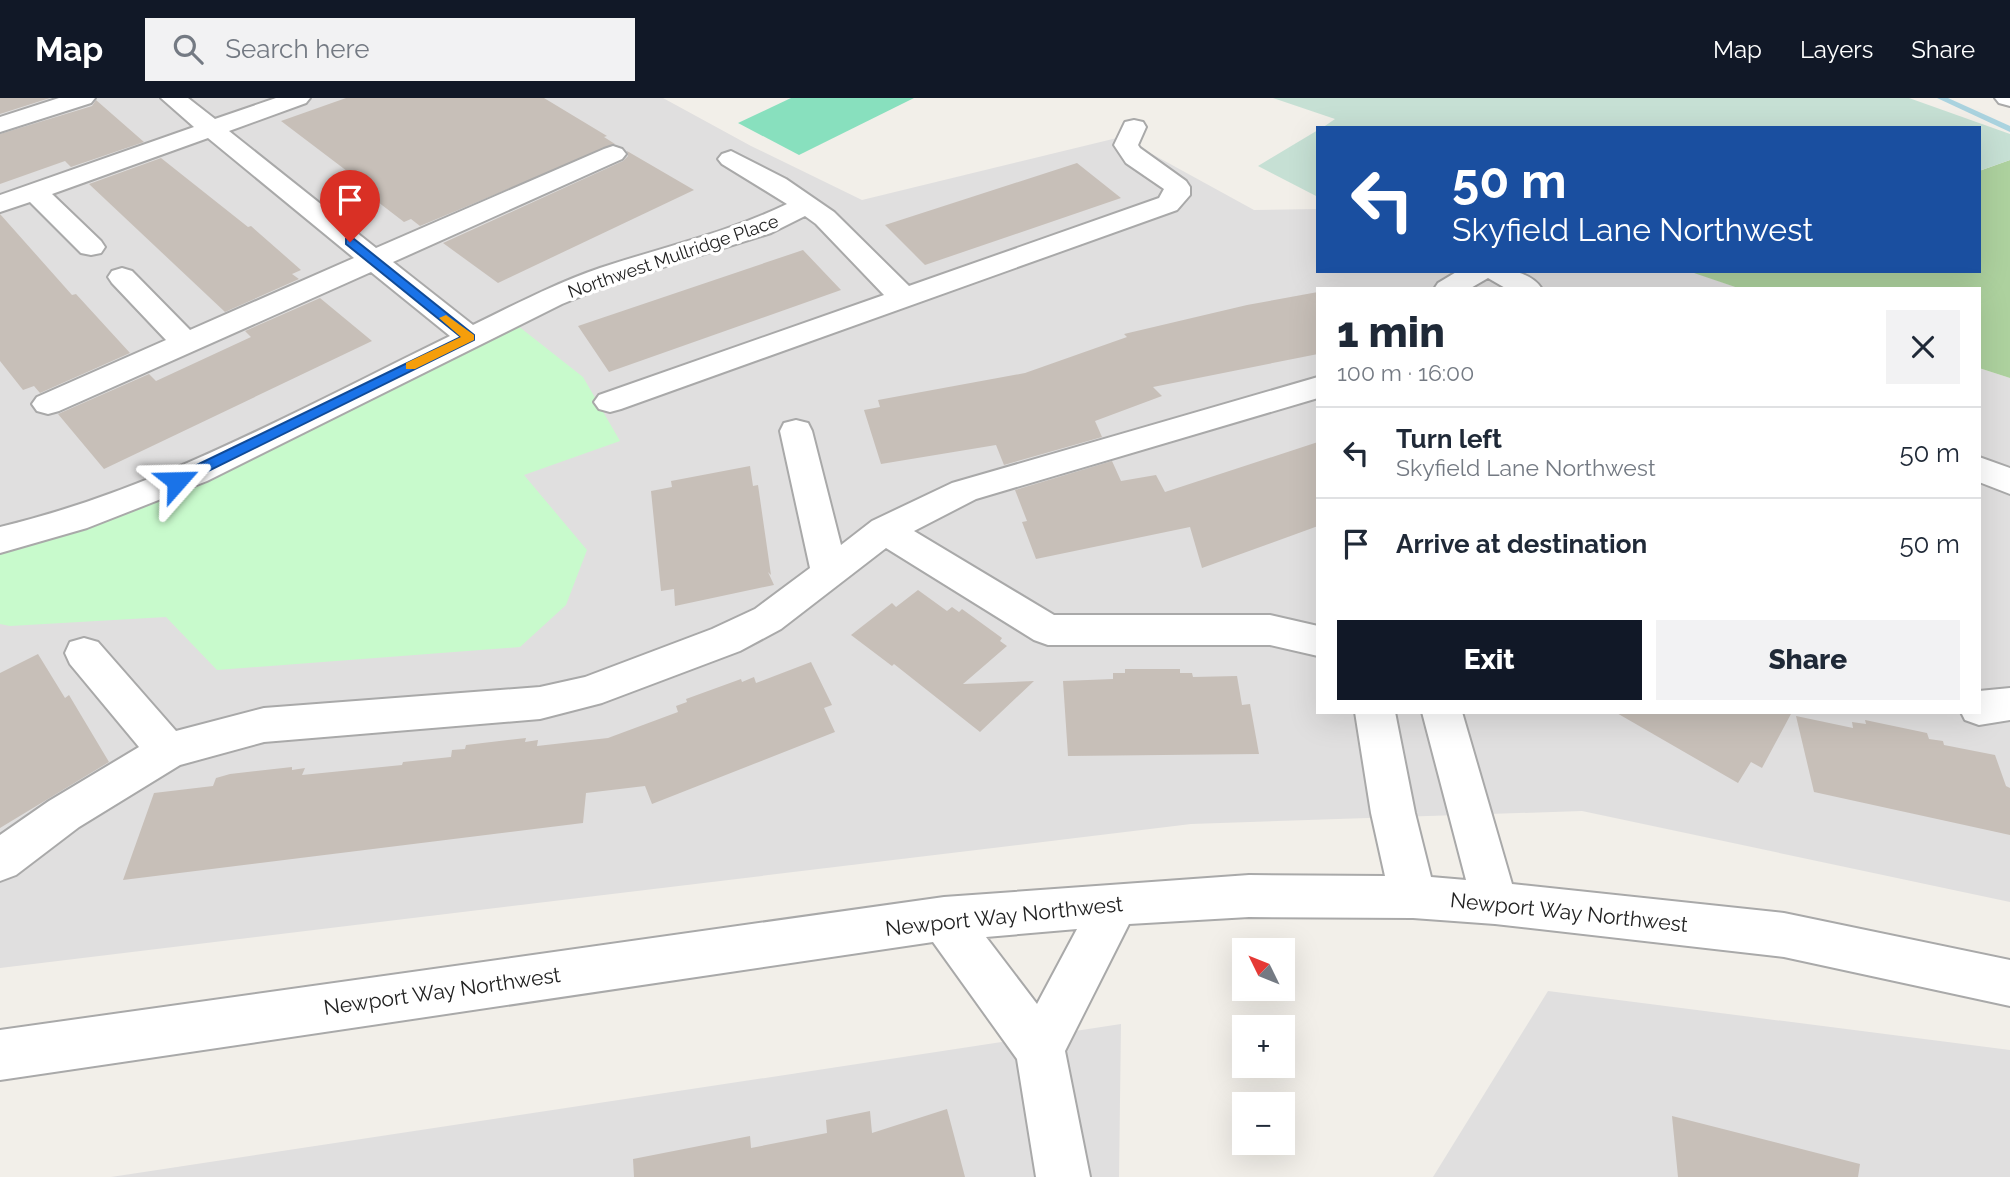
<!DOCTYPE html>
<meta charset="utf-8">
<style>
:root{--surface:#fff;--page:#f2f2f3;--text:#1f2937;--muted:#747a83;--line:#e0e1e3;--accent:#111827}
body{margin:0;font-family:Raleway,sans-serif;background:var(--page);color:var(--text);height:100vh;display:flex;flex-direction:column;font-size:26px;white-space:nowrap}
*{box-sizing:border-box;margin:0}
p{font-size:23px;color:var(--muted)}
.icon{flex:none;width:38px;height:38px;fill:none;stroke:currentColor;stroke-width:2;stroke-linecap:round;stroke-linejoin:round}
.map{position:relative;flex:1;overflow:hidden}
.panel{position:absolute;left:1316px;top:189px;width:665px;height:427px;display:flex;flex-direction:column;background:var(--surface);border-radius:0px;box-shadow:0 7px 28px #0002}
.panel>*{flex:none}
.top-card{position:absolute;left:1316px;top:28px;width:665px;height:147px;border-radius:0px;box-shadow:0 7px 28px #0002;background:#1a4fa0;color:#fff;overflow:hidden}
.needle{width:46px;rotate:313deg}
.controls{position:absolute;left:1232px;top:840px;display:grid;gap:14px}
.controls a{display:grid;place-items:center;width:63px;height:63px;border-radius:0px;background:var(--surface);box-shadow:0 7px 28px #0002;font-size:35px}
.pin{position:absolute;display:grid;place-items:center;width:60px;height:60px;color:#fff;margin:-72px -30px;border-radius:50% 50% 50% 0;rotate:-45deg;box-shadow:0 0 7px #0007}
.pin .icon{rotate:45deg}
.me{position:absolute;width:77px;margin:-38px;rotate:65deg;stroke-linejoin:round;filter:drop-shadow(0 0 5px #0008)}
.turn{display:flex;align-items:center;gap:24px;height:147px;padding:0 21px;font-size:32px}
.turn .icon{width:91px;height:91px;stroke-width:2.5}
.turn b{display:block;font-size:49px;line-height:60px}
.round{display:grid;place-items:center;flex:none;width:74px;height:74px;border-radius:0px;background:var(--page)}
.headline{display:flex;align-items:center;justify-content:space-between;height:119px;padding:0 21px}
h1{font-size:42px;font-weight:800;line-height:52px}
.primary-button{display:flex;gap:14px;margin-top:auto;padding:14px 21px}
.primary-button a{flex:1;height:80px;border-radius:0px;background:var(--accent);color:#fff;font-size:28px;font-weight:800;line-height:80px;text-align:center}
.primary-button a+a{background:var(--page);color:var(--text)}
ul{padding:0;list-style:none}
li{display:flex;align-items:center;gap:21px;height:91px;padding:0 21px;border-top:2px solid var(--line)}
li div{flex:1}
li b{display:block;font-size:26px}
li em{font-style:normal}
header{display:flex;align-items:center;gap:42px;box-sizing:border-box;height:98px;padding:0 35px;background:var(--accent);color:#fff}
header strong{font-size:33px}
nav{display:flex;gap:38px;margin-inline-start:auto;font-size:24px}
.search{width:490px;height:63px;background:var(--page);display:flex;align-items:center;gap:18px;box-sizing:border-box;padding:0 24px;border-radius:0px;color:var(--muted);font-size:26px}
.map>svg:first-child{display:block}
.residential{fill:#e0dfdf}
.forest{fill:#add19e}
.wetland{fill:#c6e0d4}
.park{fill:#c8facc}
.pitch{fill:#88e0be}
.lines{fill:none;stroke-linecap:round;stroke-linejoin:round}
.stream{fill:#aad3df;fill-rule:evenodd}
.building{fill:#c7bfb8}
.minor-casing{stroke:#a9a9a9;stroke-width:4}
.minor{fill:#fff;fill-rule:evenodd}
.route{fill:#1a73e8;stroke:#114b97;stroke-width:2}
.slow{fill:#f59e0b}
.labels{text-anchor:middle;dominant-baseline:central;stroke-width:7;stroke-linejoin:round;paint-order:stroke}
.street-label{font-size:18px;fill:#222;stroke:#fff}
.near-street-label{font-size:21px;fill:#222;stroke:#fff}
</style>
<header>
<strong>Map</strong>
<div class="search"><svg class="icon" aria-label="search" viewBox="0 0 24 24"><circle cx="10" cy="10" r="6"/><path d="M15 15l6 6"/></svg>Search here</div>
<nav><a>Map</a><a>Layers</a><a>Share</a></nav>
</header>
<div class="map">
<svg width="2010" height="1079" viewBox="0 0 2010 1079">
<rect width="100%" height="100%" fill="#f2efe9"/>
<!-- residential -->
<path class="residential" d="M0 0H663L751 48 862 102 1121 39 1254 112 1318 111V173H1690L1741 191H1318V614H1979V270L2010 280V804L1582 713 1191 726 0 870Z
M1548 893 2010 952V1079H1433Z
M1121 926 1119 1079H111Z"/>
<!-- forest -->
<path class="forest" d="M2010 62V280L1979 270V191H1741L1694 175 1979 173V73Z"/>
<!-- wetland -->
<path class="wetland" d="M1273 0H1909L2010 36V62L1979 73V30H1322L1335 21Z
M1318 32V99L1258 68Z"/>
<!-- park -->
<path class="park" d="M508 220 583 279 620 343 524 377 587 452 566 507 520 549 217 572 166 519 10 528 0 526V442L65 425Z"/>
<!-- pitch -->
<path class="pitch" d="M791 0H914L799 57 738 25Z"/>
<g class="lines">
<!-- stream -->
<path class="stream" d="M1937 0H1948L2010 28V34Z"/>
</g>
<!-- building -->
<path class="building" d="M0 0H50L0 16Z
M346 0H544L607 38 604 39 615 46 420 128 411 121 404 124 365 94 372 92 281 23Z
M96 2 144 44 71 69 65 63 0 86V36L92 8Z
M627 53 694 92 498 185 443 145 623 63 628 58Z
M161 60 248 129 251 128 301 172 292 176 299 181 225 214 89 86Z
M1077 65 1121 100 925 167 885 127Z
M0 116 72 197 76 196 130 255 40 295 34 288 23 292 0 263Z
M803 152 841 192 609 274 578 228Z
M1318 194V256L1153 289 1162 298 1095 323 1102 339 1004 367 996 347 881 366 864 312 880 309 878 302 1025 275 1127 239 1124 236 1247 207Z
M320 200 372 243 104 371 58 316 149 276 156 283 251 239 245 233Z
M1318 344V428L1202 470 1190 429 1036 461 1022 424 1027 423 1015 392 1112 363 1121 383 1156 377 1165 394Z
M750 368 753 388 758 387 771 477 768 474 774 487 675 508 674 491 661 493 651 393 672 389 671 383Z
M918 492 947 513 952 509 959 514 962 511 1002 540 1000 543 1007 548 963 586 1034 583 980 634 894 566 892 568 851 537 892 505 896 509Z
M38 556 65 600 69 597 109 664 0 730V575Z
M811 564 832 607 824 610 835 634 652 706 645 688 586 695 583 725 123 782 154 695 213 688 216 680 230 676 292 669V672L305 670 302 677 402 667 403 664 451 659 452 652 465 651 466 647 526 640 525 644 538 642 537 648 608 640 678 614 676 608 687 604 686 601 741 581 742 584 754 579 756 585Z
M1125 571H1180V575H1192L1193 579 1237 578 1242 607 1250 606 1259 656 1068 658 1063 583 1113 581V575H1125Z
M1615 614H1792L1762 670 1751 664 1738 685Z
M1796 618 1853 630 1852 624 1866 626 1865 622 1927 635 1929 641 1943 643 1944 647 1995 657 2006 688 2010 690V737L1814 694Z
M947 1011 965 1079H634L633 1061 750 1038 751 1050 827 1035 826 1022 870 1013 872 1035Z
M1672 1018 1860 1066 1858 1079H1678Z"/>
<g class="lines">
<defs>
<path id="minor" d="M59 0H95L91 5 0 34V19Z
M161 0H188L215 21 276 0H310L306 5 229 33 376 150 604 51 613 48 622 51 626 56 622 61 393 164 473 227C514 207 556 185 600 170 663 149 727 135 787 106L722 66 718 61 722 56 731 53 786 81 834 114 909 188 1159 100 1164 91 1126 65 1114 47 1125 24 1134 22 1143 24 1146 29 1138 47 1140 50 1186 83 1190 89V97L1177 112 621 311 610 314 599 311 594 304 599 297 884 197 816 126 805 118 771 135 618 183 562 206 207 383 87 430 0 455V429C159 391 304 309 450 238L371 174 59 313 48 316 37 313 32 306 37 299 166 242 112 185 108 179 112 173 122 170 132 173 190 232 354 160 208 40 52 96 101 143 105 149 101 155 91 157 81 155 30 104 0 114V97L194 29Z
M1995 0H2010V8L1999 5Z
M1458 173C1485 173 1525 165 1542 191H1507L1488 180 1469 191H1434L1438 185Z
M1318 279V300L976 401 914 433 1054 517H1270L1318 528V558L1270 547H1048L1034 542 886 450 781 531 740 553 602 605 540 621 264 644 180 667 79 729 16 777 0 783V737L49 703 139 649 70 566 65 555 70 544 84 540 98 544 176 633 264 610 540 589 585 579 712 531 755 511 810 470 780 333 784 325 796 322 808 325 812 333 841 447 872 423 952 385Z
M1979 359 2010 370V396L1979 384Z
M2010 590V622L1979 627 1965 622 1961 614H1979V593Z
M1355 614H1395L1415 715 1431 779 1466 782 1422 614H1462L1512 786 1784 815 2010 862V908L1784 859 1495 826 1413 820 1249 819 1129 826 1065 953 1090 1079H1036L1017 961 933 844 0 982V932L944 799 1249 777 1385 778 1371 715ZM1077 831 1037 906 986 839Z"/>
</defs>
<!-- minor casing -->
<use href="#minor" class="minor-casing"/>
<!-- minor -->
<use href="#minor" class="minor"/>
</g>
<!-- route -->
<path class="route" d="M346 141H354L474 237V242L182 386H172V379L461 239 346 146Z"/>
<!-- slow -->
<path class="slow" d="M446 217 474 237V242L415 271H406V265L461 239 439 220Z"/>
<g class="labels">
<!-- street labels -->
<g class="street-label">
<text transform="translate(673 158) rotate(-19)">Northwest Mullridge Place</text>
</g>
<!-- near-street labels -->
<g class="near-street-label">
<text transform="translate(1569 814) rotate(6)">Newport Way Northwest</text>
<text transform="translate(1004 818) rotate(-6)">Newport Way Northwest</text>
<text transform="translate(442 893) rotate(-8)">Newport Way Northwest</text>
</g>
</g>
</svg>
<div class="controls">
<a><svg class="needle" viewBox="-14 -14 28 28"><path d="M0-13l5 13h-10z" fill="#e53935"/><path d="M0 13l5-13h-10z" fill="#747a83"/></svg></a>
<a>+</a>
<a>−</a>
</div>
<div class="pin" style="left:350px;top:144px;background:#d93025"><svg class="icon" aria-label="arrive" viewBox="0 0 24 24"><path d="M6 21V4h12l-3 4 3 4H6"/></svg></div>
<svg class="me" style="left:177px;top:383px" viewBox="-20 -20 40 40"><path d="M0-17L14 15 0 8-14 15z" fill="#1a73e8" stroke="#fff" stroke-width="4"/></svg>
<div class="top-card">
<div class="turn"><svg class="icon" aria-label="left" viewBox="0 0 24 24"><path d="M17 20v-9H6M10 6l-5 5 5 5"/></svg><div><b>50 m</b>Skyfield Lane Northwest</div></div>
</div>
<section class="panel">
<div class="headline"><div><h1>1 min</h1><p>100 m · 16:00</p></div><a class="round"><svg class="icon" aria-label="close" viewBox="0 0 24 24"><path d="M6 6l12 12M18 6L6 18"/></svg></a></div>
<ul>
<li><svg class="icon" aria-label="left" viewBox="0 0 24 24"><path d="M17 20v-9H6M10 6l-5 5 5 5"/></svg><div><b>Turn left</b><p>Skyfield Lane Northwest</p></div><em>50 m</em></li>
<li><svg class="icon" aria-label="arrive" viewBox="0 0 24 24"><path d="M6 21V4h12l-3 4 3 4H6"/></svg><div><b>Arrive at destination</b></div><em>50 m</em></li>
</ul>
<div class="primary-button"><a>Exit</a><a>Share</a></div>
</section>
</div>
